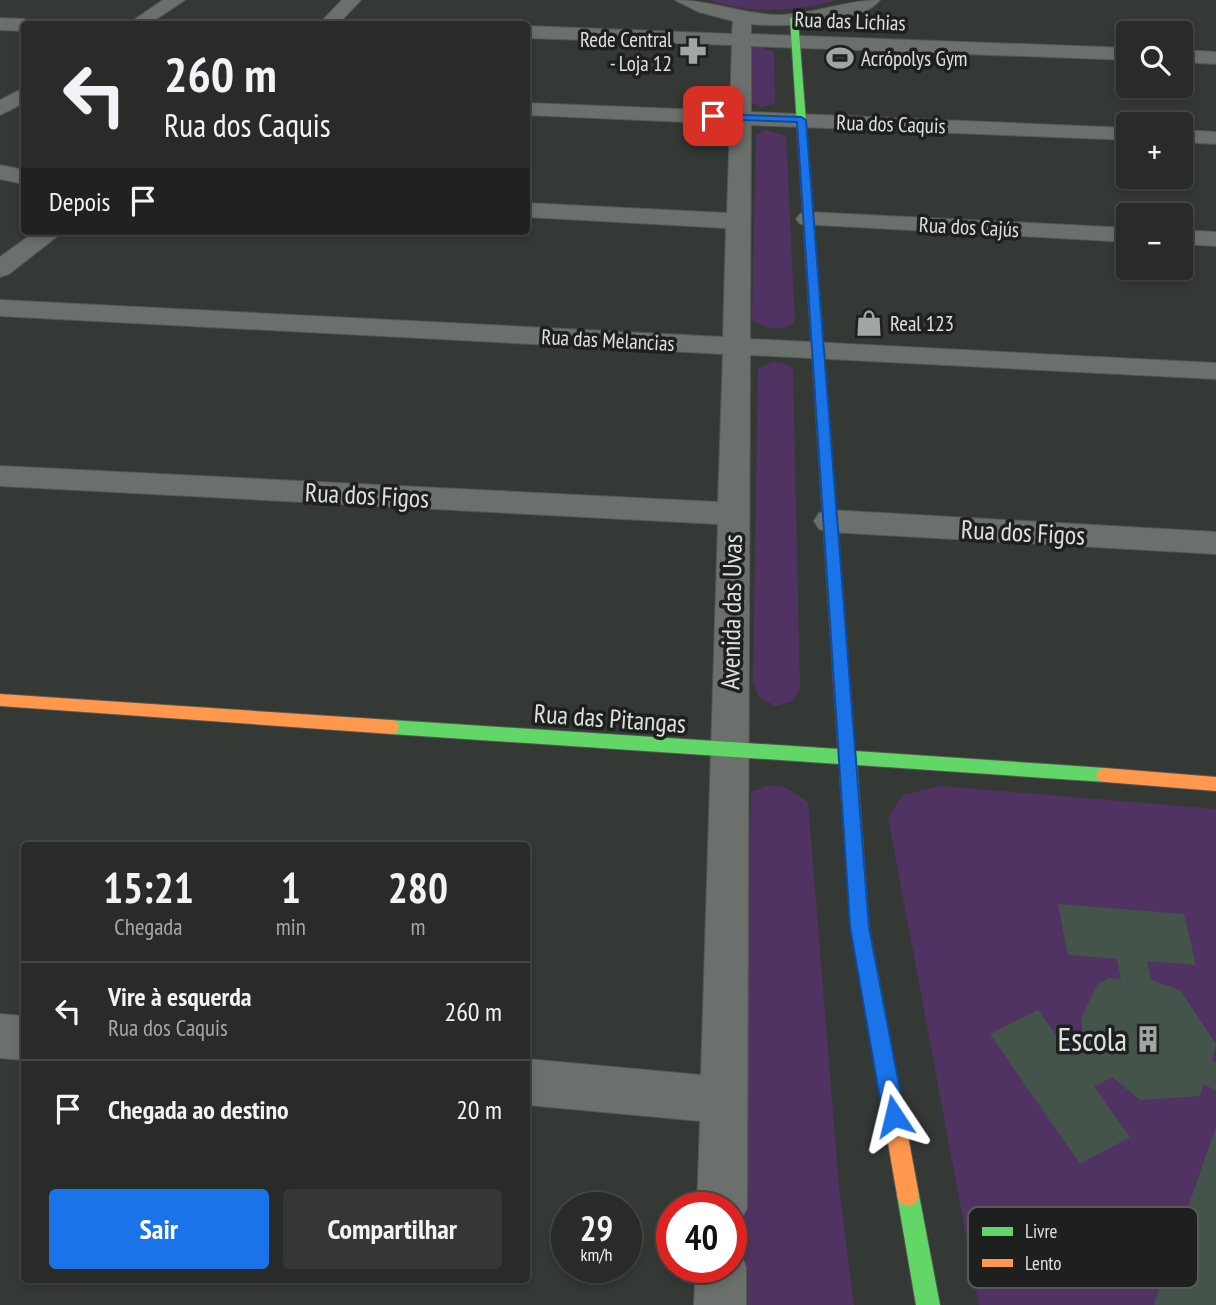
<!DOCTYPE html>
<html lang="pt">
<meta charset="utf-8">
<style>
:root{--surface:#282b28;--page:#343734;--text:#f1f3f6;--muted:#a5a7a8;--line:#444745;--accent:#1a73e8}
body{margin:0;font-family:"PT Sans Narrow",sans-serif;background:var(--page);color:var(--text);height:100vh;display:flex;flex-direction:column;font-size:26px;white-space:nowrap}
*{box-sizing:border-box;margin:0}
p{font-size:23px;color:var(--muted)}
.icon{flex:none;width:38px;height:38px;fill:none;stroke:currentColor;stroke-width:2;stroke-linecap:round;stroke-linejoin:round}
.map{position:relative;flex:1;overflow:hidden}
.details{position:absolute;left:21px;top:842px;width:509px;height:441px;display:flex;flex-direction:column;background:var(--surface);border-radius:7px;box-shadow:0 4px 10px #0003,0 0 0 2px var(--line)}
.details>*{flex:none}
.top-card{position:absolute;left:21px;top:21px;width:509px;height:214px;border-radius:7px;box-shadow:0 4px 10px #0003,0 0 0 2px var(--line);background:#282b28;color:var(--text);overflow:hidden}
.buttons{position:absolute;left:1116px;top:21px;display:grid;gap:14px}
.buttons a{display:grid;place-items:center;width:77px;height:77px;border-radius:7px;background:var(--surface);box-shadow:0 4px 10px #0003,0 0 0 2px var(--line);font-size:35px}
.speed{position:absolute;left:551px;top:1192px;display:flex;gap:14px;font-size:35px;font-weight:700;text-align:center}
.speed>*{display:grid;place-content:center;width:91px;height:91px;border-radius:50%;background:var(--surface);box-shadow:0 4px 10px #0003,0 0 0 2px var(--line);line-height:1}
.speed small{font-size:18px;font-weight:400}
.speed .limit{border:10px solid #d22;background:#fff;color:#111}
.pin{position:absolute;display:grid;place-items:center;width:60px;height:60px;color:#fff;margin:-30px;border-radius:14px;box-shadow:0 4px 10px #0006}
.me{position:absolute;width:77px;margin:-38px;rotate:350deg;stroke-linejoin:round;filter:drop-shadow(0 0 5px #0008)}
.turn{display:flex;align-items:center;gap:24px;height:147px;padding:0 28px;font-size:32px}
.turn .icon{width:91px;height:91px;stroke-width:2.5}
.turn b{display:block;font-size:49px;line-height:60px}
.then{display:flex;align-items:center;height:66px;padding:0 28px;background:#0003;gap:14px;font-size:26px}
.eta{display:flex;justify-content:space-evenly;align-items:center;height:119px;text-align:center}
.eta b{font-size:42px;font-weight:800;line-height:49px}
.cta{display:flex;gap:14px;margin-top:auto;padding:14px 28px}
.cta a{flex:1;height:80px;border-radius:7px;background:var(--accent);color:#fff;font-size:28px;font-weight:800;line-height:80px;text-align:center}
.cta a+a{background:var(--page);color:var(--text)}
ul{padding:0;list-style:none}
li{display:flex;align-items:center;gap:21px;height:98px;padding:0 28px;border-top:2px solid var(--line)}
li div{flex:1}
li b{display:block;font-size:26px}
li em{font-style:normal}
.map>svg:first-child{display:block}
.green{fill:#503362}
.building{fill:#44544b}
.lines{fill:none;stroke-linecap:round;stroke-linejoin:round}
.street-casing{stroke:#535754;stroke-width:2}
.fast-casing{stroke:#535754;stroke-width:2}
.slow-casing{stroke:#535754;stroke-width:2}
.street{fill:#6c706d;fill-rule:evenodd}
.fast{fill:#63d668;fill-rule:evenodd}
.slow{fill:#ff974d;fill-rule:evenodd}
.route{fill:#1a73e8;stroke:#114b97;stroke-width:2}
.labels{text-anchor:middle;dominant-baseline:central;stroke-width:7;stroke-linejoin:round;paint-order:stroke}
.far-street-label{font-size:21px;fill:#dde1de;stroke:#1d201e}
.far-poi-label{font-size:21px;fill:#dde1de;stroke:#1d201e;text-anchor:start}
.street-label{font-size:26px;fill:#dde1de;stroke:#1d201e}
.near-poi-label{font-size:32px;fill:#dde1de;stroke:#1d201e;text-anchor:end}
.key{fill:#1d201e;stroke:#575a58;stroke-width:2}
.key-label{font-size:19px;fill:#dde1de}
</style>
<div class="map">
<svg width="1216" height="1305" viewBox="0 0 1216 1305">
<rect width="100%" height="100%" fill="#353936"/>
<!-- green -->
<path class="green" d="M709 0H835C795 12 749 14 709 0Z
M758 46 774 52 775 103 762 107 748 102 747 51Z
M766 130 786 136 795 322C783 333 764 329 752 319L756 135Z
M773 362 786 364 793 370 800 688 793 701 775 706 759 697 753 683 758 369Z
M770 785 787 788 808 802 839 1187 854 1305H742L751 792Z
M940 786 1216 809V1305H979L888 817 903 795Z"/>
<!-- building -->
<path class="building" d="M1058 904 1184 914 1196 965 1147 961 1151 980 1180 990 1216 1044 1212 1060 1216 1062V1091L1204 1084 1200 1096 1140 1100 1112 1077 1094 1087 1130 1137 1080 1164 990 1034 1038 1010 1072 1057 1085 1052 1081 1018 1097 985 1108 978 1121 979 1117 959 1068 955Z
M1216 1127V1305H1155L1154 1304Z"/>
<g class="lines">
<defs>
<path id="street" d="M163 0H185L149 24H128Z
M342 0H361L338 24H319Z
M675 0C710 0 742 14 777 15 813 15 845 0 880 0 858 26 783 27 751 24V34L1129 48V60L751 46V112L1129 128V140L751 125 750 339 1216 363V379L750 355 747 1208 739 1225 732 1229V1208H697L700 1121 527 1105V1059L701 1075 718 524 0 486V466L718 502 723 354 0 316V300L723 337 726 228 527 217V203L727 213 730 124 527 115V103L730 111 732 45 527 38V26L732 34 733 21 699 12Z
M0 18 24 19 33 24H24V31L0 30Z
M1181 50 1216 52V64L1181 62Z
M24 88V103L0 115V100Z
M1181 130 1216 132V144L1181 142Z
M0 165 24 170V184L0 179Z
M808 212 1129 228V242L800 224 796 219 800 214Z
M1181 230 1216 232V246L1181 244Z
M36 231H64L9 274 0 277V257Z
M830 510 1216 532V554L830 532 819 529 814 521 819 513Z
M0 1014 24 1016V1060L0 1058Z
M732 1246 739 1249 746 1267V1305H694L696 1267H732Z"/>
<path id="fast" d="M794 16 798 19 855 751 1105 768 1111 770 1114 775 1111 780 1105 782 857 765 858 778 855 783 849 785 843 783 839 764 391 734 385 732 383 727 385 722 391 720 838 749 790 19Z
M908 1184 916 1187 919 1195 940 1305H916L897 1195 900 1187Z"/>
<path id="slow" d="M0 694 391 720 397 722 399 727 397 732 391 734 0 706Z
M1105 768 1216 777V791L1105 782 1099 780 1096 775 1099 770Z
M849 771 855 773 858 778 869 927 919 1195 916 1203 908 1206 900 1203 897 1195 851 927 840 778 843 773Z"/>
</defs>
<!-- street casing -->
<use href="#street" class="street-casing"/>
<!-- fast casing -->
<use href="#fast" class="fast-casing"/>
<!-- slow casing -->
<use href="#slow" class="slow-casing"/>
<!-- street -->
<use href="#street" class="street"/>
<!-- fast -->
<use href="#fast" class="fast"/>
<!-- slow -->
<use href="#slow" class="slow"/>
</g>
<!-- route -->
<path class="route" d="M710 114 801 117 806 120 869 927 905 1116 901 1124 894 1127 886 1124 883 1116 850 927 797 122 713 119Z"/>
<!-- icons -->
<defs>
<symbol id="pharmacy-bare" viewBox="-9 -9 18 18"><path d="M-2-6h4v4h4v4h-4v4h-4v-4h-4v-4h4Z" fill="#a2a6a3" stroke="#1d201e" stroke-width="2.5" paint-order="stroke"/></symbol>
<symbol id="stadium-bare" viewBox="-9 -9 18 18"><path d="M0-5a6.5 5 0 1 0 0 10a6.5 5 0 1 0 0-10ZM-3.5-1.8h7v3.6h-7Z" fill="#a2a6a3" stroke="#1d201e" stroke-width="2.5" paint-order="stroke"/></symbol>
<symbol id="shop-bare" viewBox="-9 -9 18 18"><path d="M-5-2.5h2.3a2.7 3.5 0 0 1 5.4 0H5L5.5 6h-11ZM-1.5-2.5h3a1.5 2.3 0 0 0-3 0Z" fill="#a2a6a3" stroke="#1d201e" stroke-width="2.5" paint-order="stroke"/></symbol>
<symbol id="building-bare" viewBox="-9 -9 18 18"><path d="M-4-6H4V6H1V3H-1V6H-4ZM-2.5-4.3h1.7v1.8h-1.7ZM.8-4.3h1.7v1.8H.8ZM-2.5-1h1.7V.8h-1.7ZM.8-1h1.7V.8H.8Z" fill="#a2a6a3" stroke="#1d201e" stroke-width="2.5" paint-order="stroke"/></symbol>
</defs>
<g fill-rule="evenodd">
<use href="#pharmacy-bare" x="674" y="32" width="38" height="38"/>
<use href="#stadium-bare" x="821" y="39" width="38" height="38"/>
<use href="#shop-bare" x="850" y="304" width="38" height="38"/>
<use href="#building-bare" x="1129" y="1020" width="38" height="38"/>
</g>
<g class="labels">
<!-- far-street labels -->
<g class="far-street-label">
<text transform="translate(850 21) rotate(2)">Rua das Lichias</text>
<text transform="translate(891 124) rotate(2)">Rua dos Caquis</text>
<text transform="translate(969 227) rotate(3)">Rua dos Cajús</text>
<text transform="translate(608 340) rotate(3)">Rua das Melancias</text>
</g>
<!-- far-poi labels -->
<g class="far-poi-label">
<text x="672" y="39" text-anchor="end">Rede Central<tspan x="672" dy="24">- Loja 12</tspan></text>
<text x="861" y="58">Acrópolys Gym</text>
<text x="890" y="323">Real 123</text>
</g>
<!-- street labels -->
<g class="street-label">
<text transform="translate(367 495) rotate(3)">Rua dos Figos</text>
<text transform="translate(1023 532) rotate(3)">Rua dos Figos</text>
<text transform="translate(731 612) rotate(-89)">Avenida das Uvas</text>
<text transform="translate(610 718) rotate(4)">Rua das Pitangas</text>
</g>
<!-- near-poi labels -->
<g class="near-poi-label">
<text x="1127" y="1039">Escola</text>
</g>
</g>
<!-- legend -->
<rect x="968" y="1207" width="230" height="81" rx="10" class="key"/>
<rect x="982" y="1227" width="31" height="9" fill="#63d668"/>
<rect x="982" y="1259" width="31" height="8" fill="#ff974d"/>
<g class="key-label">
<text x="1025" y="1238">Livre</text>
<text x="1025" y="1270">Lento</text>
</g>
</svg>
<div class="buttons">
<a><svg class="icon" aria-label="search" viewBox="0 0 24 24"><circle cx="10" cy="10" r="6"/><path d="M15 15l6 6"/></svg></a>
<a>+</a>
<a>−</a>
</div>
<div class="speed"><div>29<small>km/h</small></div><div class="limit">40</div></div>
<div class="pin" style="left:713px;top:116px;background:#d93025"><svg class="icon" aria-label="arrive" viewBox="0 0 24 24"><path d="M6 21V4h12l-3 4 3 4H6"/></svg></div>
<svg class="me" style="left:894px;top:1116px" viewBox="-20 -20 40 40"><path d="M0-17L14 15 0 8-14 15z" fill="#1a73e8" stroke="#fff" stroke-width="4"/></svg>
<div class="top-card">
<div class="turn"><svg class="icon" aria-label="left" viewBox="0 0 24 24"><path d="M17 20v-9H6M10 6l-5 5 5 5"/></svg><div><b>260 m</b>Rua dos Caquis</div></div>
<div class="then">Depois<svg class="icon" aria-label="arrive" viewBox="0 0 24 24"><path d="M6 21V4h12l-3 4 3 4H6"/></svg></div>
</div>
<section class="details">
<div class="eta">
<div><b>15:21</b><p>Chegada</p></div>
<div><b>1</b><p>min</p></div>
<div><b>280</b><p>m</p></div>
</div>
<ul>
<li><svg class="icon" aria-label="left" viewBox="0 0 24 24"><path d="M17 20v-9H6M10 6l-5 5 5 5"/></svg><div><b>Vire à esquerda</b><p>Rua dos Caquis</p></div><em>260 m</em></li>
<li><svg class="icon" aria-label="arrive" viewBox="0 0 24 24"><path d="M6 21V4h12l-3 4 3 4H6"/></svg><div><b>Chegada ao destino</b></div><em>20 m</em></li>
</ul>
<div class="cta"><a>Sair</a><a>Compartilhar</a></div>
</section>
</div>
